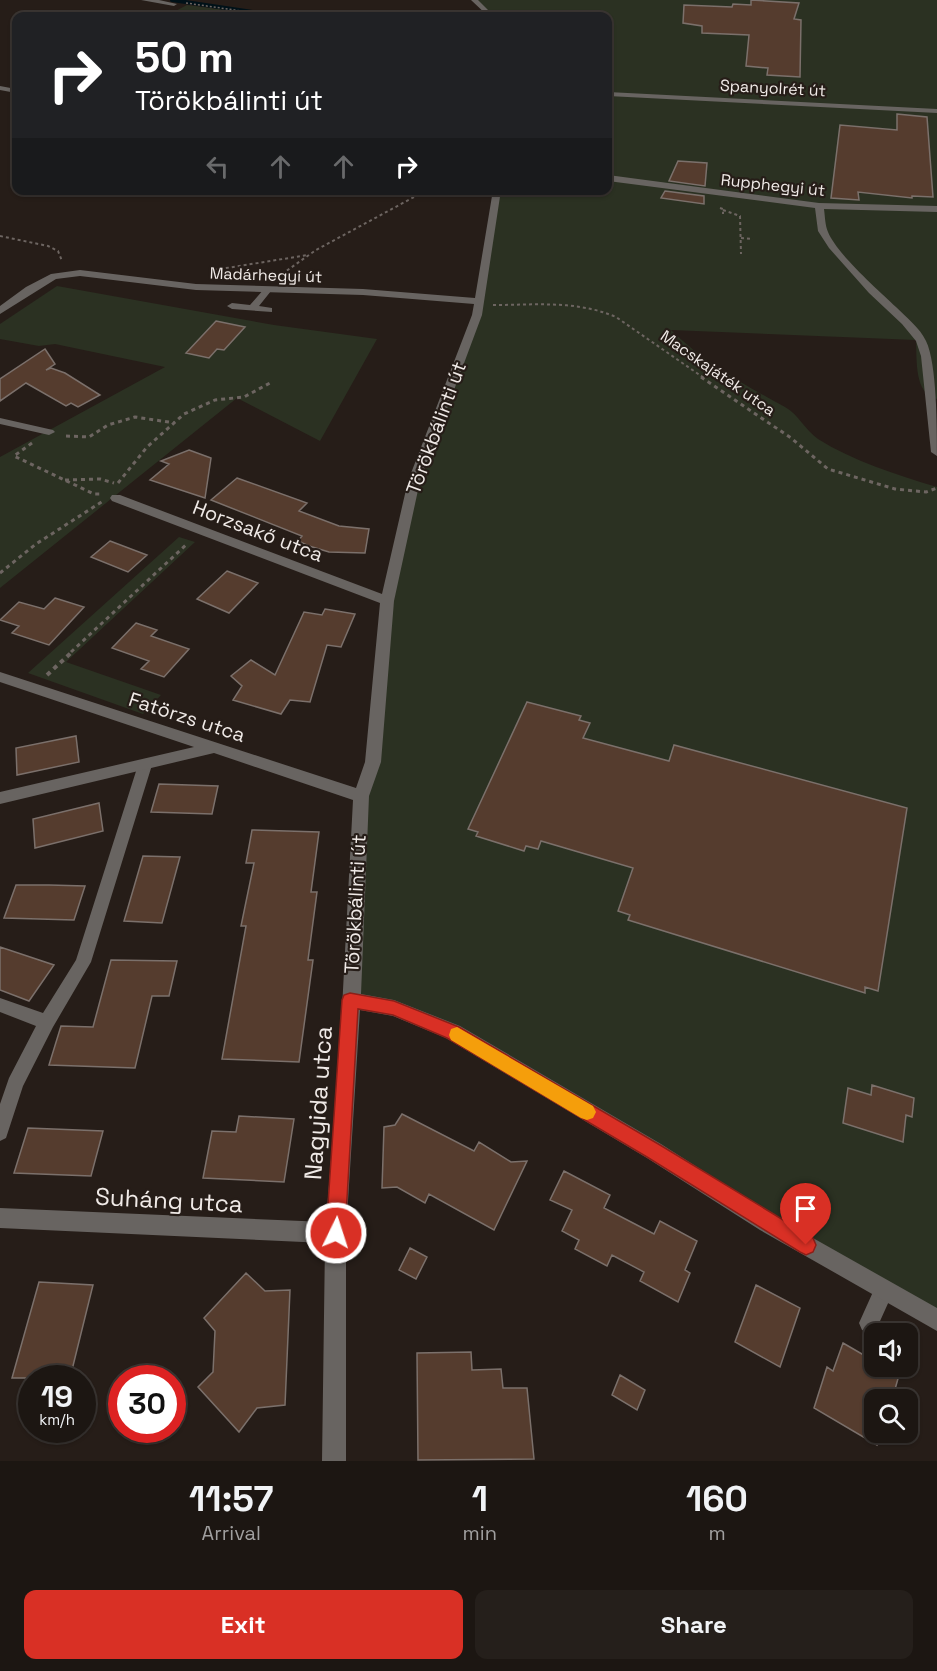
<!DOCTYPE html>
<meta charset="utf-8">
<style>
:root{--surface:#1c1612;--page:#251f1b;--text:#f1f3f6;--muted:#a09f9f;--line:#3a3532;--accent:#d93025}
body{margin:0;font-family:"Space Grotesk",sans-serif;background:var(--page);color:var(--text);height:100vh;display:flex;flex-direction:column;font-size:22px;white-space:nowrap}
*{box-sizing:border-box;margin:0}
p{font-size:20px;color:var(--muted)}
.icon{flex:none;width:33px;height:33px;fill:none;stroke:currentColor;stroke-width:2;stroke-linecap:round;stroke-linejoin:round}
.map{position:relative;height:1461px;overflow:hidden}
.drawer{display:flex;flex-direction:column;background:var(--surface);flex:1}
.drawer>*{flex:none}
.top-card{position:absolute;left:12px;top:12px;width:600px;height:183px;border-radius:12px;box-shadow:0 2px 4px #0004,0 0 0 2px var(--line);background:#202124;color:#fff;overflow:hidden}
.tools{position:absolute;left:864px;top:1323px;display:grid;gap:12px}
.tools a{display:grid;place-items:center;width:54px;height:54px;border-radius:12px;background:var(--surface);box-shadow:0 2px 4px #0004,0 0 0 2px var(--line);font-size:30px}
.speed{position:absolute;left:18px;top:1365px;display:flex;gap:12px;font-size:30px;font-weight:700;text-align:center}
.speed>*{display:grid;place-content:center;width:78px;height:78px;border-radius:50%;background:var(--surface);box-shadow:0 2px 4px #0004,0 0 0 2px var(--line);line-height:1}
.speed small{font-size:15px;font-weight:400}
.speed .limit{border:9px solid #d22;background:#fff;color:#111}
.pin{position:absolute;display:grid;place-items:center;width:51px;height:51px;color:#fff;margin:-62px -26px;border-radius:50% 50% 50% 0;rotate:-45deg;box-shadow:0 0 6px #0007}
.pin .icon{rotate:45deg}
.me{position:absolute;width:66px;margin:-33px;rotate:4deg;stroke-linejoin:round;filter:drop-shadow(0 0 4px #0008)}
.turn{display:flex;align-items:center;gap:21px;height:126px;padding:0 24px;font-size:27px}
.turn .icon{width:78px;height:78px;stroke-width:2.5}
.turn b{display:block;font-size:42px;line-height:51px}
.lanes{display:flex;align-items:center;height:57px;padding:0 24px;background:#0003;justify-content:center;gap:30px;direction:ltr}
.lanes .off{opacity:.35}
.eta{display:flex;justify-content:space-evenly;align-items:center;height:102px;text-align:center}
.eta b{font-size:36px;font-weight:700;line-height:42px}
.primary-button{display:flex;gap:12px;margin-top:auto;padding:12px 24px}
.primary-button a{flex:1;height:69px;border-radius:12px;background:var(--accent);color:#fff;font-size:24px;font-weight:700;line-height:69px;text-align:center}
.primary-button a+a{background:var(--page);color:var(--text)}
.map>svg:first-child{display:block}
.green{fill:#2b3122}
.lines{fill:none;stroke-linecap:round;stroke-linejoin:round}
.stream{stroke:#001118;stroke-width:4}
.building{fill:#553c2e;stroke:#7b706b;stroke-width:1.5}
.path-far3{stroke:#6d6561;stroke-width:1.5;stroke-dasharray:2 2;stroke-linecap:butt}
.path-far2{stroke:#6d6561;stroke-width:2;stroke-dasharray:3 3;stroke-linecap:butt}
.path-far1{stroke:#6d6561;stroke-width:3;stroke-dasharray:4 4;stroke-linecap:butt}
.path{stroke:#6d6561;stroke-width:4;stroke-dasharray:4.5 4.5;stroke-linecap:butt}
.lane{fill:#686461;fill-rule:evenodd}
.street{fill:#686461;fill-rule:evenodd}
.route{fill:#d93025;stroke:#8d1f18;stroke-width:1.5}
.slow{fill:#f59e0b}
.labels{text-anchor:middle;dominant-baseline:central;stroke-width:4.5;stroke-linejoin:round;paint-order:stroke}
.far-street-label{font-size:16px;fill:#f0eae7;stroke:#261d18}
.street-label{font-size:20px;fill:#f0eae7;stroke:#261d18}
.near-street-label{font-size:24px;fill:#f0eae7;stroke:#261d18}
</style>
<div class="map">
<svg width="937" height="1461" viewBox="0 0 937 1461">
<rect width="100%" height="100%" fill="#261d18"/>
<!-- green -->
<path class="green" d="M472 0H937V399C914 394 917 360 916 340L671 330C704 363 745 385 785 407 799 415 805 430 818 439 853 461 897 475 937 487V1320L477 1046 350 1000 361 796 414 481 477 315 497 191 608 190V16H488Z
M187 5 272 16H166Z
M57 286 274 325 377 339 320 441 237 398 0 588V457L165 367 55 344 39 346 0 339V324Z
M179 537 195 542 66 662 161 695 143 714 28 673Z"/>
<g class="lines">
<!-- stream -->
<path class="stream" d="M172 0 280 16"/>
</g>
<!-- building -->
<path class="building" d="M751 0 799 3 794 19 801 20 800 77 767 75 768 68 746 66 749 35 702 33V26L683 23 684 5 732 7 733 4 751 5Z
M897 114 927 117 933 197 912 196V198L858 192 859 200 831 198 840 125 897 130Z
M678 161 707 163 705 186 669 181Z
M665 191 704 196V204L661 198Z
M216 321 245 327 224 350 217 349 209 358 186 353Z
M45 349 55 364 46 370 51 368 65 373 100 395 78 407 71 403 66 406 26 383 0 401V379Z
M189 450 211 458 205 498 150 480 169 464 161 461Z
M237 478 307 503 299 511 339 526 369 529 365 553 329 552 309 546 298 541 302 536 211 500Z
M110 541 147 555 128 572 91 557Z
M227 571 258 583 229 613 197 599Z
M55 598 84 607 49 645 12 633 19 626 0 620 19 602 44 609Z
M325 609 355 614 341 647 327 645 310 702 290 700 281 714 233 700 242 686 231 676 251 660 275 675 304 612 322 615Z
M136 623 157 630 151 636 189 649 164 677 141 669 149 661 112 648Z
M527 702 581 716 579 720 590 723 583 738 669 761 674 745 907 808 878 991 865 987V993L628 920 630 915 618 911 633 868 541 841 538 849 526 846 524 851 476 836 478 832 468 829Z
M76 736 79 762 17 775 16 748Z
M159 784 218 786 212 814 151 812Z
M99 803 103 831 35 848 33 819Z
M252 830 319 832 311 892H317L308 960H313L299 1062 222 1059 246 926H241L254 863H246Z
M143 856 180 857 162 923 124 921Z
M16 885H49L85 886 74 920 4 918Z
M0 947 54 965 29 1001 0 990Z
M111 960 177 961 169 996H152L135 1068 49 1065 61 1026 93 1027Z
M872 1085 914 1098 912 1117 906 1115 903 1142 843 1123 848 1088 871 1095Z
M402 1114 474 1151 479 1142 511 1162 527 1161 494 1230 429 1194 425 1203 397 1187 382 1188 384 1127 395 1125Z
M239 1116 294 1119 284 1182 203 1178 212 1131 236 1132Z
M28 1128 103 1131 91 1176 14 1173Z
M564 1171 610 1195 604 1208 633 1223 654 1234 660 1221 697 1241 685 1270 690 1273 678 1302 640 1281 644 1272 612 1255 607 1266 575 1249 579 1240 562 1231 572 1210 550 1200Z
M410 1248 427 1257 416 1279 399 1270Z
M246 1273 265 1291 290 1290 285 1405 257 1408 239 1432 198 1387 213 1372 215 1331 204 1318Z
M39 1282 93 1285 70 1378H12Z
M756 1285 800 1308 780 1367 735 1342Z
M843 1343 874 1361V1366H885L899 1375 892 1400H874V1432H880L877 1445 814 1408 827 1367 833 1371Z
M471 1352 472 1370 501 1369 503 1388H527L534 1459 418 1460 417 1353Z
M620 1375 645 1390 637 1410 612 1395Z"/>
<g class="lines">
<!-- path-far3 -->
<path class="path-far3" d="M186 3 276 16"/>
<!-- path-far2 -->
<path class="path-far2" d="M720 208 723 209V214
M723 210 740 216 741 254
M0 236 48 246 58 251 62 261
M741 238 753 239
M214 270 308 255
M282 274 316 250 427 190
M493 305C535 305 576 300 616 317L704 378"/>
<!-- path-far1 -->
<path class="path-far1" d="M701 377 791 438 828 469 895 489 926 492 937 488
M66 436 89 437 108 425 135 417 175 423
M32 443 14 456 94 494H102
M65 480 100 479 114 483
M118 483 147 447 184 414 215 400 244 397 270 383
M0 573 36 544 103 501
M71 652 188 543"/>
<!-- path -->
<path class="path" d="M47 675 73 651"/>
<!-- lane -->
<path class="lane" d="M267 288 271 291 259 306 272 308V312L232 309 227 306 232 303 250 305 264 289Z
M145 760 150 761 152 765 91 962 53 1027 23 1086 6 1138 0 1141V1104L9 1078 36 1026 0 1012V998L43 1013 76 960 138 765 140 761Z
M884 1280 891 1283 894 1290 876 1330 869 1333 862 1330 859 1323 877 1283Z"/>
<!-- street -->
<path class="street" d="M141 0H159L177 4 174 6Z
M471 0H478L494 16H488Z
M0 86 16 89V93L0 90Z
M608 92 937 109V113L608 96Z
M608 175 819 203 937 206V212L824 209C825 216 825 225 828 232 837 254 878 290 896 307 906 317 920 328 926 341 937 363 937 429 937 456L931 452 921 356 916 341 902 324 869 293 829 248 818 231 815 208 608 181Z
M493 190H501L482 315 420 481 394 601 381 762 369 796 361 994 394 1000 460 1026 661 1144 774 1216 937 1308V1331L760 1230 647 1158 446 1038 393 1016 360 1010 346 1233V1461H322L325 1243 0 1228V1208L326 1222 340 1047 353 800 214 753 0 804V792L194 747 0 682V672L356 788 365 762 380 603 112 501 110 498 112 495H120L382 594 408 481 472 315 474 304 363 295 196 290 80 276 56 279 0 314V306L26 287 51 274 80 270 196 284 363 289 475 298Z
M0 418 53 430 55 432 49 435 0 424Z"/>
</g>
<!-- route -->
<path class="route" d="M350 993 394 1001 459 1027 660 1145 813 1238 816 1245 813 1252 806 1255 800 1252 647 1157 447 1038 393 1015 358 1009 345 1233 342 1240 336 1243 329 1240 326 1233 342 1000 344 995Z"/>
<!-- slow -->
<path class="slow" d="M457 1027 593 1106 596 1112 593 1118 587 1120 581 1118 451 1040 449 1035 451 1029Z"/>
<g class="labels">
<!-- far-street labels -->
<g class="far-street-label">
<text transform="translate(773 88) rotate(3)">Spanyolrét út</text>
<text transform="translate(773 185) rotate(6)">Rupphegyi út</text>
<text transform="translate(266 275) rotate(2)">Madárhegyi út</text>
<text transform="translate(718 373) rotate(35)">Macskajáték utca</text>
</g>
<!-- street labels -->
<g class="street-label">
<text transform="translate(436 428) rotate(-70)">Törökbálinti út</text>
<text transform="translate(258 531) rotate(21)">Horzsakő utca</text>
<text transform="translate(187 717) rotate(18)">Fatörzs utca</text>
<text transform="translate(355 904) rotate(-87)">Törökbálinti út</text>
</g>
<!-- near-street labels -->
<g class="near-street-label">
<text transform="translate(318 1103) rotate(-86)">Nagyida utca</text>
<text transform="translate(169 1200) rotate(3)">Suháng utca</text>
</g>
</g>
</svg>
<div class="tools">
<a><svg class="icon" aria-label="sound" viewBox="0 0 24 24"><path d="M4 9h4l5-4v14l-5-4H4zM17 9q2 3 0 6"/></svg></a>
<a><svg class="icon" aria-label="search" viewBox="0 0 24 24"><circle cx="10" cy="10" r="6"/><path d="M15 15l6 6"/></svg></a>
</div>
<div class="speed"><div>19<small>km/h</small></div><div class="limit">30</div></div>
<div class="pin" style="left:806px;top:1245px;background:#d93025"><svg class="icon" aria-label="arrive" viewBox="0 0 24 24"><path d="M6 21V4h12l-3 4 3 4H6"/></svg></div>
<svg class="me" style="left:336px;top:1233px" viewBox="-20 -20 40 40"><circle r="17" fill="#d93025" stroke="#fff" stroke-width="3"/><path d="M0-11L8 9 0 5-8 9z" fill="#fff"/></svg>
<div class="top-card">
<div class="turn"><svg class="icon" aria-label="right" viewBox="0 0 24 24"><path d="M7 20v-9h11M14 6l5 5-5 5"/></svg><div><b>50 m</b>Törökbálinti út</div></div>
<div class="lanes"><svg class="icon off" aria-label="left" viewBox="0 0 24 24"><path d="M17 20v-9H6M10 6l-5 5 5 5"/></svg><svg class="icon off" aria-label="ahead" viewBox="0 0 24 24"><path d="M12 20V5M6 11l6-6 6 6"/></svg><svg class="icon off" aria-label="ahead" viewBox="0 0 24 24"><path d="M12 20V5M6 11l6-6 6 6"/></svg><svg class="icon" aria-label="right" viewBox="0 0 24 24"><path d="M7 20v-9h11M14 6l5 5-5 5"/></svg></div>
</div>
</div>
<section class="drawer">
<div class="eta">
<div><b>11:57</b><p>Arrival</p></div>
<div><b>1</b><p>min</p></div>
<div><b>160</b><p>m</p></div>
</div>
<div class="primary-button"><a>Exit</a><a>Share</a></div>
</section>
